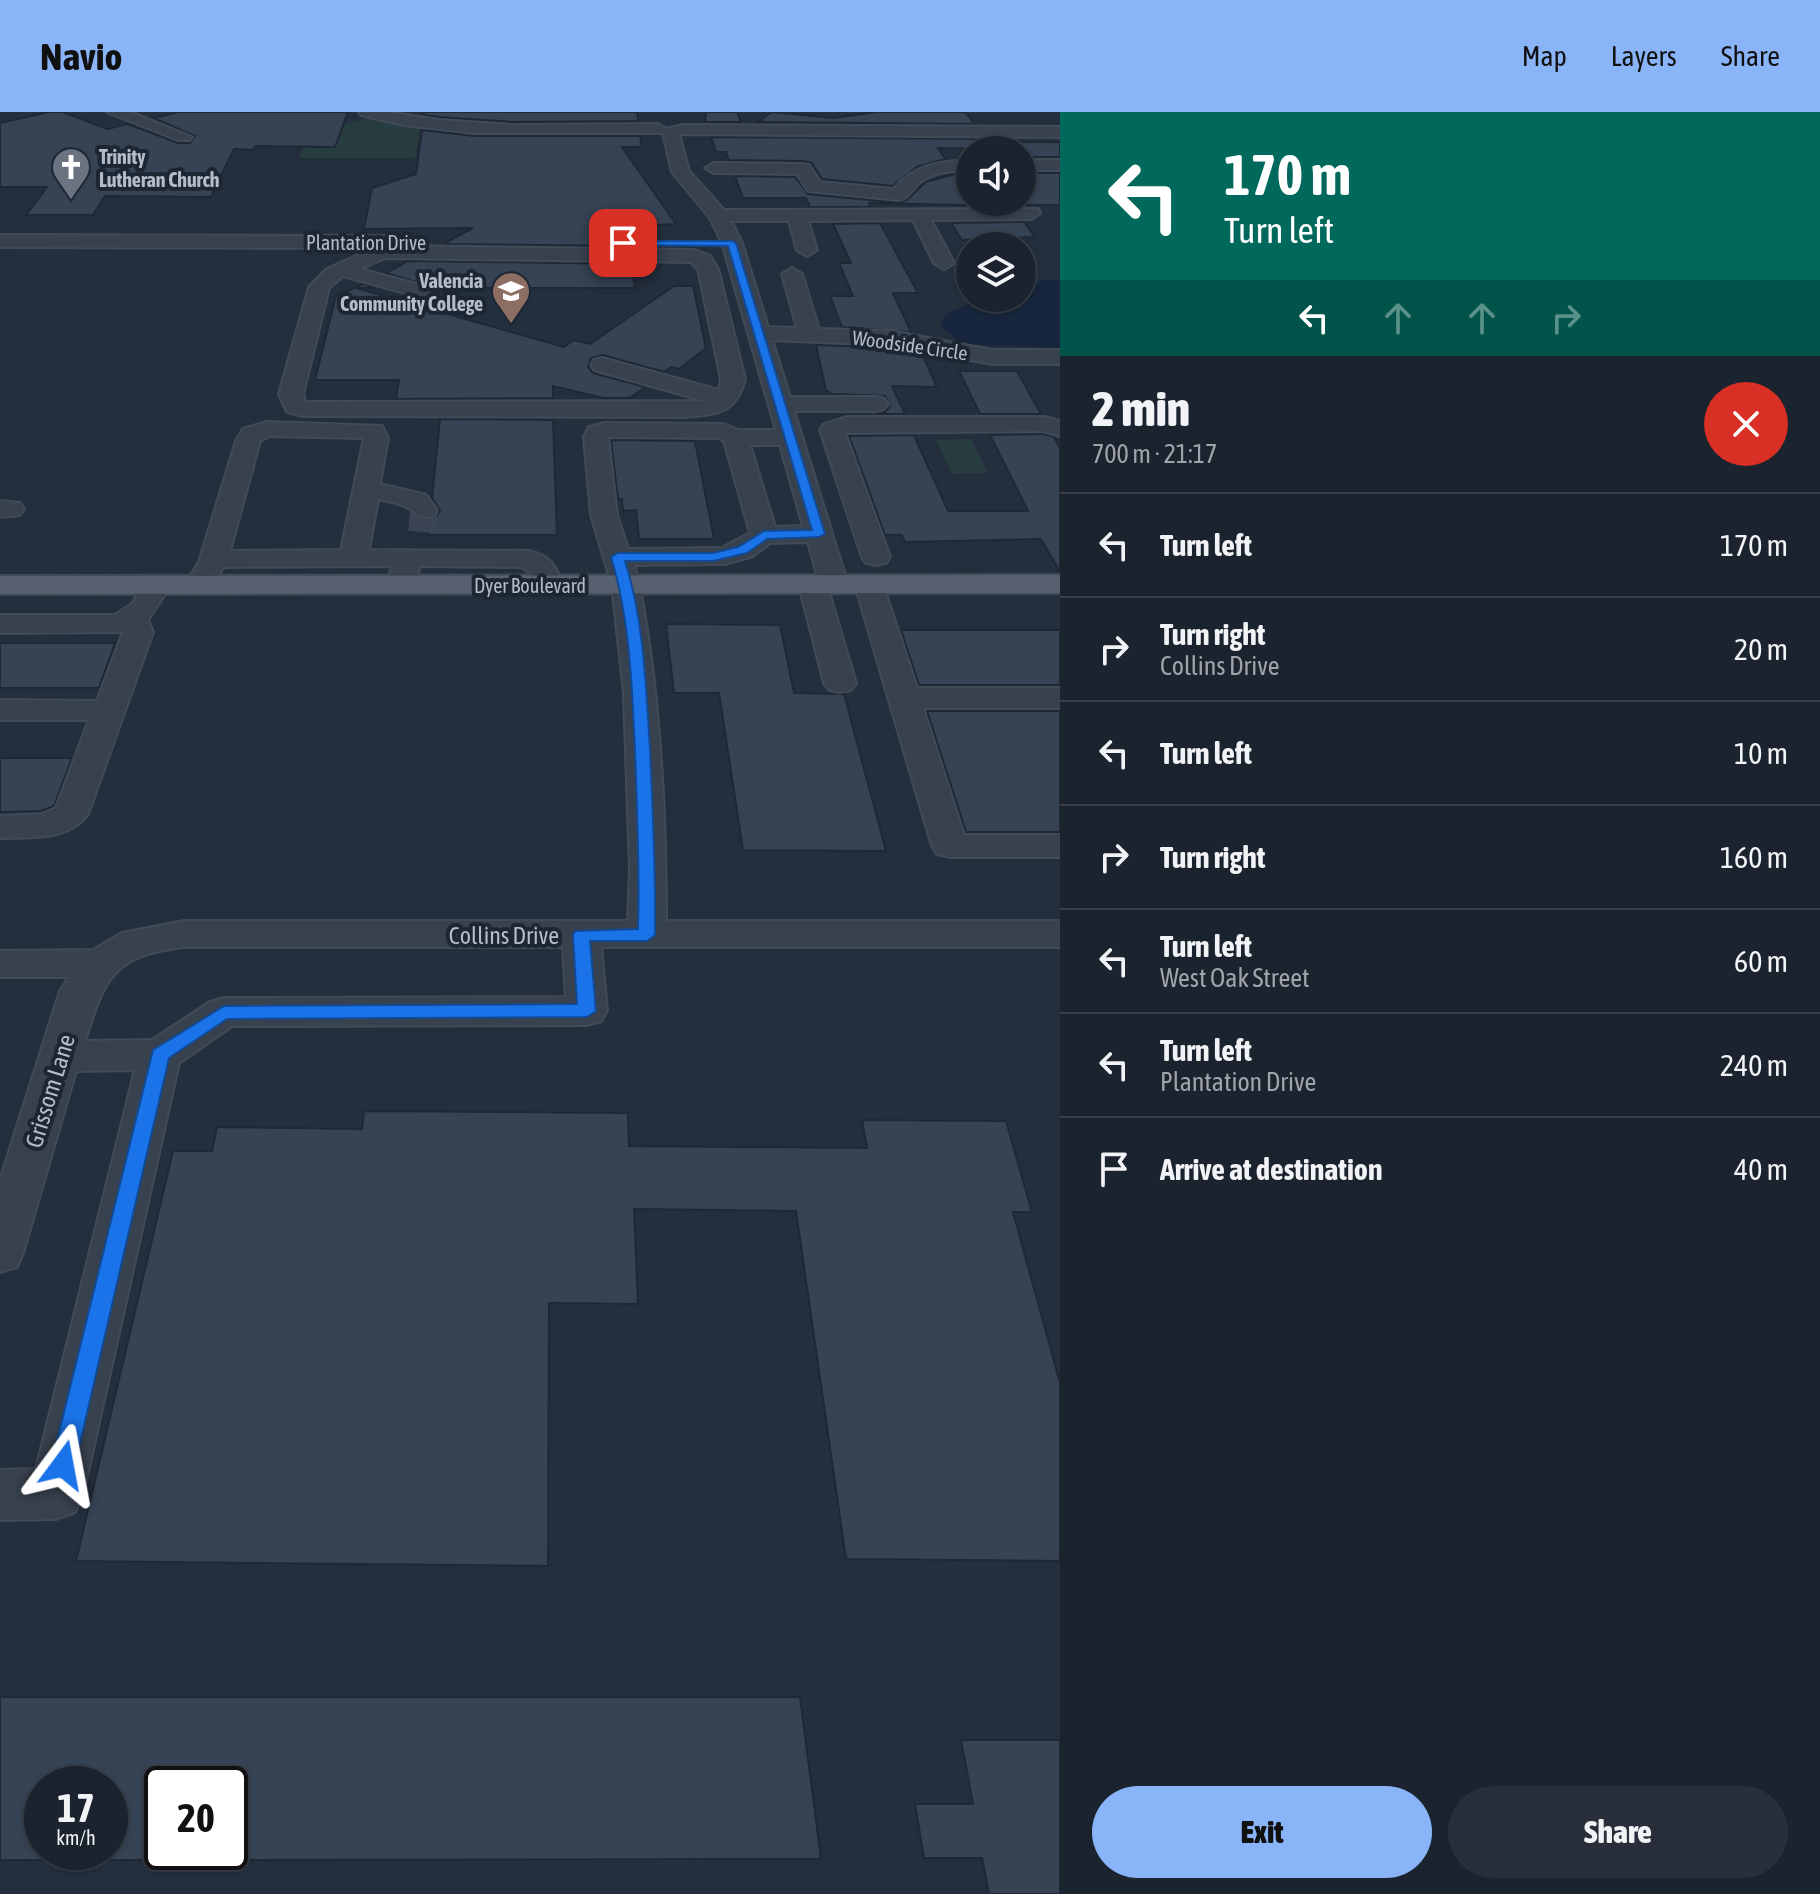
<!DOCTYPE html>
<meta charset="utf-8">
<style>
:root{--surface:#1b232e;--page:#282f3a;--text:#f1f3f6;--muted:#a0a4aa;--line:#39404a;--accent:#8ab4f8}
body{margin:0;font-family:"Asap Condensed",sans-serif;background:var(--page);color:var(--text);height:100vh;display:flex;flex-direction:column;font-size:30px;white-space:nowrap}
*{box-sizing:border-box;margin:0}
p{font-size:26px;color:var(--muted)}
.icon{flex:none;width:44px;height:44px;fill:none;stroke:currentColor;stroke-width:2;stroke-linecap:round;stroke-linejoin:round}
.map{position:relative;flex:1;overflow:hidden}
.drawer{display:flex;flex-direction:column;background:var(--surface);width:760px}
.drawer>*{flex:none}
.hud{background:#00695c;color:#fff;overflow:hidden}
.controls{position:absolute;left:956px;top:24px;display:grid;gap:16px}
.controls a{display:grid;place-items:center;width:80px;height:80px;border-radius:50%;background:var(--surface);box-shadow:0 2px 6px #0004,0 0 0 2px var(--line);font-size:40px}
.speed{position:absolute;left:24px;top:1654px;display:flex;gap:16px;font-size:40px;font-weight:700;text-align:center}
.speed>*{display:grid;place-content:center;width:104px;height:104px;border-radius:50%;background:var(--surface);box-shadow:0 2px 6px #0004,0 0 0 2px var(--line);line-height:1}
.speed small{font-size:20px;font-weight:400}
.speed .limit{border:4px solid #111;border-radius:12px;background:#fff;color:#111}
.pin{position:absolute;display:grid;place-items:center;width:68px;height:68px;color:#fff;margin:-34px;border-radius:16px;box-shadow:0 4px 12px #0006}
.me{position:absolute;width:88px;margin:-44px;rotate:13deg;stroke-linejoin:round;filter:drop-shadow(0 0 6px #0008)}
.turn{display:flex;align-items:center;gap:28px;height:168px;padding:0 32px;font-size:36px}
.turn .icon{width:104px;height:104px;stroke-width:2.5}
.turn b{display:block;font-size:56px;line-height:68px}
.lanes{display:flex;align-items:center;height:76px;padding:0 32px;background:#0003;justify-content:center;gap:40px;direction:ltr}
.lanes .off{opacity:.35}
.round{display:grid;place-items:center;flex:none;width:84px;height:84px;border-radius:42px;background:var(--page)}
.overview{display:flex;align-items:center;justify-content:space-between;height:136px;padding:0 32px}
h1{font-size:48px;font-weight:800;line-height:60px}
.action{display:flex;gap:16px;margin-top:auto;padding:16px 32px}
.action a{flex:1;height:92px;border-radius:48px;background:var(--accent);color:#111;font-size:32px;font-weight:800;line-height:92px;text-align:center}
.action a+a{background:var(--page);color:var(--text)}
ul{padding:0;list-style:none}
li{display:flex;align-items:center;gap:24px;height:104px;padding:0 32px;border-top:2px solid var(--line)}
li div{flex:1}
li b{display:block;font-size:30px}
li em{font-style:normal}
header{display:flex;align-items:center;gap:48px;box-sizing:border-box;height:112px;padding:0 40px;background:var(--accent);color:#111}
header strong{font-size:38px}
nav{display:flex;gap:44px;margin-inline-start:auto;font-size:28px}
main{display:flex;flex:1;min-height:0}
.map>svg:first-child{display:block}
.green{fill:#263c3f}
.water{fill:#17263c}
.building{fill:#364354;stroke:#1f2835;stroke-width:2}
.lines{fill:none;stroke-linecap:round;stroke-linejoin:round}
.minor-tunnel{stroke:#3a4453;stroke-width:28;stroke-dasharray:28 14;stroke-linecap:butt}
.minor-casing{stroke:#414a57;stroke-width:4}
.major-casing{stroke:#414a57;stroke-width:4}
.minor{fill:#38414e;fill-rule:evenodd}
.major{fill:#56606e;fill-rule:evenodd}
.route{fill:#1a73e8;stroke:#114b97;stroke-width:2}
.labels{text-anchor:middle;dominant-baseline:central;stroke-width:8;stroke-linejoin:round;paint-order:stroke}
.far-poi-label{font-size:20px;font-weight:bold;fill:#b4bcc9;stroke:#1d2633;text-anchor:start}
.far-street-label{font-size:20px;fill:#b4bcc9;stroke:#1d2633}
.street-label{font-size:24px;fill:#b4bcc9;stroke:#1d2633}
</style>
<header>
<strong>Navio</strong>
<nav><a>Map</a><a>Layers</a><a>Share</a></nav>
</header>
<main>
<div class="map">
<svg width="1060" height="1782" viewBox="0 0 1060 1782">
<rect width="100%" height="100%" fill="#242f3e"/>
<!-- green -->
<path class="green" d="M367 6 420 16 415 46H299L308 22Z
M971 327 988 361 952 362 936 328Z"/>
<!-- water -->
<path class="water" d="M1044 168H1060V236L961 232 940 213C946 190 1001 186 1022 186V175Z"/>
<!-- building -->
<path class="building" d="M49 0H63L107 17 128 12 178 31H190L195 24 153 6 179 0H348L335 35 255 34 253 38 234 37 211 85 105 84 93 103H26L47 75H0V11Z
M424 0H637L638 9 512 10 439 5 423 3Z
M706 0H737L741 10H705Z
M772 0 833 6 877 0H965L975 12 758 10Z
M422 18 475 24H640L642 35H622L676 112 627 114 630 134 443 132 473 116 364 117 372 76 416 62Z
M711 25 988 27 996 37 938 36 945 47 917 55 893 74 822 67 812 51 804 49 729 48 726 40H716Z
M1005 30H1060V45H1022V38H1010Z
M1022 61H1060V93H1022Z
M955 62 970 84V90H1009L1012 94 869 91 871 95H810L806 86H743L735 64 795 65 808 82 899 91 907 88 926 70Z
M1024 110 1035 125 962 128 951 111Z
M880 111 918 181H893L911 220 842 215 830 184H853L839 151H851L833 112Z
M408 149 632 152 635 176H435L386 161Z
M363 172 375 176H356L564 235 574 228 590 232 674 174H693L706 236 679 257 671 255 664 260 603 243 591 246 588 255 593 261 645 275 630 286H603L553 274V286L396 287 399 268H315L336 184Z
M816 233 891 236 922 242 937 275 892 274 905 302H876L885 300 890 294 885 284 832 282 826 278Z
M959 259H1017L1041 302H980Z
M440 307 553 308 557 423H428L430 408 436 406 440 398 432 386Z
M1043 322 1054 325 1060 336V460L1041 427 905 430 902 423H885L849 324 914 323 948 399H1028L990 323Z
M611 328 695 329 714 427H639L636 398 623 399 622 387H618Z
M666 512 780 513 794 581 844 582 886 739 743 738 719 581H674Z
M901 518H1060V573H919Z
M0 531H115L99 576H0Z
M927 599H1060V720H966Z
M0 646H72L54 694 41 699 0 700Z
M364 999 628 1001 629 1034 867 1036 862 1008 1006 1009 1032 1100H1013L1060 1271V1449L846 1447 796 1099 634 1097 638 1192 549 1191 548 1454 76 1449 173 1039H212L217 1015 362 1017Z
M0 1585H800L821 1747 230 1748V1672H162V1748H110V1672H42V1748H0Z
M961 1628H1060V1782H989L982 1746H924L915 1692H973Z"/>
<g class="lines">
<!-- minor-tunnel -->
<path class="minor-tunnel" d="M422 420 424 398"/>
<defs>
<path id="minor" d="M107 0H130L192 25 190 28H178Z
M359 0H388L439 8 512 13 658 12 666 17 683 13 1060 15V25L679 22 689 59 724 98 1038 97 1040 101 1031 107 931 108 954 151 944 157 934 151 913 108 808 109 817 138 807 144 797 138 789 109H731L742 131 768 215 797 216 782 162 792 156 802 162 819 217 891 219 992 238H1060V252H992L891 233 772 228 790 285H876L884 287 888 292 884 297 876 299H794L848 473 844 479 829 480 856 571 851 578 840 580 829 578 824 571 799 473 803 467 818 466 808 430 770 431 753 444 725 452 634 453C643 481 645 509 650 538 662 627 666 719 666 809H1060V835H601L607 899 601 909 587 913 232 914 179 951 83 1382 75 1400 56 1407 0 1408V1358L36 1357 135 958 76 959 23 1141 17 1155 0 1160V1068L60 879 69 865H0V839L93 838 122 821 184 809H628L630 758 624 582 612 473 591 403 584 325 589 315 605 311 723 312 739 318H776L722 131 710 106 672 60 663 21H475L403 13 361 3ZM608 325 719 326 724 329 750 421 722 436 628 437 617 403ZM750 333H780L803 414 775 415ZM184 835H563L566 885 224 886 210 890 152 928 85 929C104 866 114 843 184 835Z
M970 48V58C952 59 934 59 919 71 911 78 909 86 899 88L808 79 797 62 714 61 705 56 714 51 803 52 809 53 820 70 894 77C913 53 940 49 970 48Z
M1022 48H1060V58H1022Z
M0 123 392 124 402 130 399 134 695 138 710 144 718 157 745 267C736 302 717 302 686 305L303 304 287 300 279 282 309 175 327 157 374 136 0 135ZM385 146 691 150 698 157 721 267 719 278 602 246 594 248 591 253 594 258 705 289 305 290 303 282 329 176 343 164 424 186 434 180 431 176 360 157Z
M847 305H1045L1060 309V324L1043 319 845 321 890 445 886 451 876 453 866 451 862 445 820 318 823 313Z
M267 310 382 314 388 326 380 372 426 383 437 398 433 404C417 408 417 399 404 394 396 390 386 389 378 387L369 438 529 439C549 443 557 454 562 473L558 479 548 482 538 479 531 462 522 455 419 454 417 472 413 478 403 481 393 478 389 472 391 454 227 455 223 456 211 475 201 478 191 475 187 469 199 450 236 329 243 317ZM269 324 364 326 341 438 230 439 260 329Z
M0 389 20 391 24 397 20 403 0 405Z
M157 464 167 467 171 473 148 508 153 520 88 702C70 729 28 725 0 726V704L42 702 56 696 89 608H0V588L97 589 123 520 0 521V503H115L132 492 147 467Z
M869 464 879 467 883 473 917 576H1060V596H923L964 723H1060V745H950L937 742 932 734 855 473 859 467Z"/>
<path id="major" d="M1060 463V481L0 482V464Z"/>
</defs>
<!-- minor casing -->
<use href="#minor" class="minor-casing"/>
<!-- major casing -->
<use href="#major" class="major-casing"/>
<!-- minor -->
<use href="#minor" class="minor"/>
<!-- major -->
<use href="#major" class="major"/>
</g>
<!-- route -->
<path class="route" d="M623 129H732L736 131 825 422 819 425 767 427 747 441 713 449H625C644 508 646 576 650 638 653 700 656 761 655 823L647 829H590L596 899 587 905 227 907 169 946 75 1353 71 1360 63 1364 54 1360 51 1353 153 938 224 894 577 892 573 823 575 819 638 817C640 758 637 699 635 639 632 575 630 507 611 445L618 441H713L738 435 764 419 812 418 728 134 620 133Z"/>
<!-- icons -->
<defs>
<symbol id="church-pin" viewBox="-11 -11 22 30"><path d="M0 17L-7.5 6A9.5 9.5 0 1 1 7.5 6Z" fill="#6b7280" stroke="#1d2633"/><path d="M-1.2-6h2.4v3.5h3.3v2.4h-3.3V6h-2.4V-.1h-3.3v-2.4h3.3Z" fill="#fff"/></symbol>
<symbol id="school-pin" viewBox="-11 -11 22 30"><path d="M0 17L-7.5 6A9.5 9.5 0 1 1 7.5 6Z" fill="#8d6e63" stroke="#1d2633"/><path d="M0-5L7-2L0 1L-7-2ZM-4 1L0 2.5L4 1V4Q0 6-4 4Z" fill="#fff"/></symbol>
</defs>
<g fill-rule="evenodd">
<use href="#church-pin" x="49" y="33" width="44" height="60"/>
<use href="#school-pin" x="489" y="157" width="44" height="60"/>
</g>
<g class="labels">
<!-- far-poi labels -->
<g class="far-poi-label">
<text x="99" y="44">Trinity<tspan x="99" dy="23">Lutheran Church</tspan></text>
<text x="483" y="168" text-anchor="end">Valencia<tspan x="483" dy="23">Community College</tspan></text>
</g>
<!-- far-street labels -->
<g class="far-street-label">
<text x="366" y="130">Plantation Drive</text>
<text transform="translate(910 233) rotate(8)">Woodside Circle</text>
<text x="530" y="473">Dyer Boulevard</text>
</g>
<!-- street labels -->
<g class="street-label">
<text x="504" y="823">Collins Drive</text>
<text transform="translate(50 979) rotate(-73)">Grissom Lane</text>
</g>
</g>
</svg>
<div class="controls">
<a><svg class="icon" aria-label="sound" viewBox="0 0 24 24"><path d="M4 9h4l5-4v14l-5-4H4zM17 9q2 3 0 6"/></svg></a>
<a><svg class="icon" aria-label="layers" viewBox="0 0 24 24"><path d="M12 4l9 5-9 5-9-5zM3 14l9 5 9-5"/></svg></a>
</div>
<div class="speed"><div>17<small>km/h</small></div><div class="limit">20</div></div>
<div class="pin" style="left:623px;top:131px;background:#d93025"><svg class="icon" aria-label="arrive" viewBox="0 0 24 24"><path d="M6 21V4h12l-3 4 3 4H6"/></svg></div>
<svg class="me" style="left:63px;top:1353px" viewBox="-20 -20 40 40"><path d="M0-17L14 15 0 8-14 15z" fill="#1a73e8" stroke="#fff" stroke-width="4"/></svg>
</div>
<section class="drawer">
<div class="hud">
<div class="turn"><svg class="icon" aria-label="left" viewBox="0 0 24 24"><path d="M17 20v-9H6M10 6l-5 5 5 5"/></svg><div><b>170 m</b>Turn left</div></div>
<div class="lanes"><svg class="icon" aria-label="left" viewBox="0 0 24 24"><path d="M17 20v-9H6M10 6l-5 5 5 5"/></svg><svg class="icon off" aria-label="ahead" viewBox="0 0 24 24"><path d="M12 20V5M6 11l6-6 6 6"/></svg><svg class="icon off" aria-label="ahead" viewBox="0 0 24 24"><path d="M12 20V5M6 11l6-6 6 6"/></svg><svg class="icon off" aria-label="right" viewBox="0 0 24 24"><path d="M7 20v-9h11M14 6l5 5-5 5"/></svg></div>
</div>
<div class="overview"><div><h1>2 min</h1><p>700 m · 21:17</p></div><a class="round" style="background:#d93025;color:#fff"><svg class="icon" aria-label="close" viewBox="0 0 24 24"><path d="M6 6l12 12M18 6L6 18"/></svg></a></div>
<ul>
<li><svg class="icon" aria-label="left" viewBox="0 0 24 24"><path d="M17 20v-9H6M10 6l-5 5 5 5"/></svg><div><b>Turn left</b></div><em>170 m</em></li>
<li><svg class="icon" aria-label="right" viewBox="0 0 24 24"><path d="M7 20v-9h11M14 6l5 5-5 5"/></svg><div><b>Turn right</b><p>Collins Drive</p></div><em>20 m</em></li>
<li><svg class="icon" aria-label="left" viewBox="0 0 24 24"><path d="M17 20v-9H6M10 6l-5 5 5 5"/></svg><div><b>Turn left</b></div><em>10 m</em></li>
<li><svg class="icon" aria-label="right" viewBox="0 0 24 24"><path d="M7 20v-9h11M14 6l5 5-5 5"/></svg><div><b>Turn right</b></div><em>160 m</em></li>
<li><svg class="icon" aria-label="left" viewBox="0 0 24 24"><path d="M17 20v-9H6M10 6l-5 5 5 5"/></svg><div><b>Turn left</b><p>West Oak Street</p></div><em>60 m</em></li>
<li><svg class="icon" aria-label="left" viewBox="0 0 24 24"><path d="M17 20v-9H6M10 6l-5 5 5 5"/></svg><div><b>Turn left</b><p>Plantation Drive</p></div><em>240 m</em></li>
<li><svg class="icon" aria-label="arrive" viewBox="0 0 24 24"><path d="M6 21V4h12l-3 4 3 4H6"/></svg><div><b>Arrive at destination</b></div><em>40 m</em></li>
</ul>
<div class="action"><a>Exit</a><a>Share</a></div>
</section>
</main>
